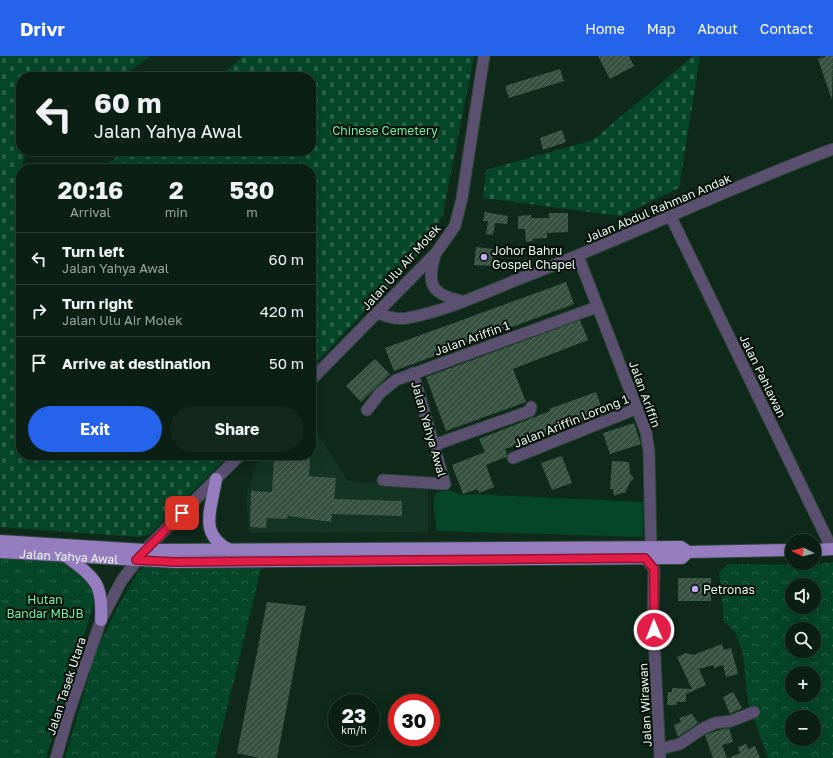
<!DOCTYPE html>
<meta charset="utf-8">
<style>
:root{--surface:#0b1f14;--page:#14271d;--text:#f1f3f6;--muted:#9aa2a0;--line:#2b3d34;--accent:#2563eb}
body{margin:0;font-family:"Golos Text",sans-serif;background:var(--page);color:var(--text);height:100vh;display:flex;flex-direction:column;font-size:15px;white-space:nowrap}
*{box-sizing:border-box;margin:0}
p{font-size:13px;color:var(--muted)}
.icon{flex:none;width:22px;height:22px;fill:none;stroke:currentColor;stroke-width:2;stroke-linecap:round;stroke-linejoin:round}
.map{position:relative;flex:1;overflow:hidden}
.drawer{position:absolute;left:16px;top:108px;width:300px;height:296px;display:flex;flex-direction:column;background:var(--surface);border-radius:16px;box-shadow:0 4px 16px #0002,0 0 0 1px var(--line)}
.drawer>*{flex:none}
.banner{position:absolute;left:16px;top:16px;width:300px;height:84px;border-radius:16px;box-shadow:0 4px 16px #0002,0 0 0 1px var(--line);background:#0b1f14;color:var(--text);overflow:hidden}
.needle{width:26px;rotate:276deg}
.fabs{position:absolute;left:785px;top:478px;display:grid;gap:8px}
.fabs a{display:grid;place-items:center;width:36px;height:36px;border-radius:50%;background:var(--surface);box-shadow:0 4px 16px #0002,0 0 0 1px var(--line);font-size:20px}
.speed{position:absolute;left:328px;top:638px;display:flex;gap:8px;font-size:20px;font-weight:700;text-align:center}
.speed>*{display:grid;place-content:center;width:52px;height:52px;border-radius:50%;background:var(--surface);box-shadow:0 4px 16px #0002,0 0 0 1px var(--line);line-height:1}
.speed small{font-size:10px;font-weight:400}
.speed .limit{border:6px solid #d22;background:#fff;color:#111}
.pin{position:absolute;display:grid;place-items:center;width:34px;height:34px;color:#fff;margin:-17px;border-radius:8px;box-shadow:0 2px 6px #0006}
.me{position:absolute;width:44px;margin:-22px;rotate:359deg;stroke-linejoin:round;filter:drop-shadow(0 0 3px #0008)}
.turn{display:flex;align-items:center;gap:14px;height:84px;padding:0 12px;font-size:18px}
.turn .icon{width:52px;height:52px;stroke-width:2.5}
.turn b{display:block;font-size:28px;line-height:34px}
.eta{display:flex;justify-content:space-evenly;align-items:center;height:68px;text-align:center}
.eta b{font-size:24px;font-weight:700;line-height:28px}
.primary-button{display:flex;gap:8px;margin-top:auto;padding:8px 12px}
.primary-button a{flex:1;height:46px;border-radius:24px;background:var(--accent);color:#fff;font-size:16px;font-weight:700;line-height:46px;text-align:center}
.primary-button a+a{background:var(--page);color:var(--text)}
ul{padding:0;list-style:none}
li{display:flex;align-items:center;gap:12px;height:52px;padding:0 12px;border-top:1px solid var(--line)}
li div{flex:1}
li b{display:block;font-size:15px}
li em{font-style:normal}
header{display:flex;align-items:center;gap:24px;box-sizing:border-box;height:56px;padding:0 20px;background:var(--accent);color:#fff}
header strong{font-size:19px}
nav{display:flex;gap:22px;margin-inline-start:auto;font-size:14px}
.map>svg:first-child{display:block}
.built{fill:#143523}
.green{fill:#054628}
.forest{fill:url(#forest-crowns);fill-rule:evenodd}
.cemetery{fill:url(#cemetery-stones)}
.park{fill:url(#park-tufts)}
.building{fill:url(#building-hatch)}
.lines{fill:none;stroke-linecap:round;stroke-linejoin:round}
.minor-casing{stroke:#2d4638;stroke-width:13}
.major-casing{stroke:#2d4638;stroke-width:14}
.minor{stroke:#5c5071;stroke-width:11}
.major{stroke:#967dbf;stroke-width:12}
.route-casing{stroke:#92132f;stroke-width:10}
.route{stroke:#e11d48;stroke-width:7}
.poi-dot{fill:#c3a7f2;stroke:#050f08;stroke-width:1.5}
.labels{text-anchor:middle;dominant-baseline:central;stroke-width:4;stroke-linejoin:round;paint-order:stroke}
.park-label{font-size:12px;fill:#75f1ab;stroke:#050f08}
.street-label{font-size:12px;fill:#e8f7ed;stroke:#050f08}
.poi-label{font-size:12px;fill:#e8f7ed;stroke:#050f08;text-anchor:start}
</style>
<header>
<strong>Drivr</strong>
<nav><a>Home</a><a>Map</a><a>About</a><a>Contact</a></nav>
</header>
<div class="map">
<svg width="833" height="702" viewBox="0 0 833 702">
<defs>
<pattern id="forest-crowns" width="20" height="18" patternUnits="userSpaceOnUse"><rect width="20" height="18" fill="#054628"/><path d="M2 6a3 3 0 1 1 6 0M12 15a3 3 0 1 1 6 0" fill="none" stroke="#296148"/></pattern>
<pattern id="cemetery-stones" width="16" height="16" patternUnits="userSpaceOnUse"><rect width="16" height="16" fill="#054628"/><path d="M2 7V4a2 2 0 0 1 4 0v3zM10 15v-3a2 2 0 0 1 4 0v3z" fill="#296148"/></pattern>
<pattern id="park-tufts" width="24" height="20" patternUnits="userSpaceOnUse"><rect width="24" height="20" fill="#054628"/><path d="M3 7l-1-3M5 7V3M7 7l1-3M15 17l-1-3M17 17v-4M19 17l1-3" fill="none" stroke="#296148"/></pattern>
<pattern id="building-hatch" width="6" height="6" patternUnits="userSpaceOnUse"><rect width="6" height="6" fill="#395343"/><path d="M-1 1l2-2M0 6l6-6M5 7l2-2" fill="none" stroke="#566c5e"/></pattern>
</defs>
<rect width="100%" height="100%" fill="#0f291a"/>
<!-- built -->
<path class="built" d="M311 367 348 425 428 430V476L249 477 246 439 257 408 265 399H311Z"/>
<!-- green -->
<path class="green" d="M448 434 462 439 472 438 644 446 643 481 437 475 433 448 436 437Z"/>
<!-- forest -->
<path class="forest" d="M833 506V702H768L748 647 743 598 736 578 724 565 719 516 729 508 811 509ZM792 529H814V551H792ZM792 573H814V595H792ZM792 617H814V639H792ZM792 661H814V683H792Z
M148 508 262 509 215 702H65L96 595 119 548 138 516Z"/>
<!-- cemetery -->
<path class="cemetery" d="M0 0H151L121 21H21V95H27L19 117 21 127V399H229L149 479 139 481 0 471Z
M243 0H474L442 161 418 199 311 312V113H100L125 95H311V21H220Z
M693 0H700L679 132 620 160 483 142 486 114 593 84Z"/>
<!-- park -->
<path class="park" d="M0 500 61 506 84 514 96 541 46 702H0Z"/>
<!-- building -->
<path class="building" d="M598 0H629L634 10 610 23Z
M827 0H833L832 44 818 3Z
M560 13 564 25 509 42 505 30Z
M562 74 566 86 543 94 540 82Z
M485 156 508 160 507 168 495 167 493 179 486 178 488 165H483Z
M549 157H568V176L547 177V182L532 183 533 185 526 186 525 173H518V160L531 159V162H549Z
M476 191 493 193 492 210 474 209Z
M566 226 574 248 394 315 385 292Z
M580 264 588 284 513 313 526 346 446 375 426 321Z
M375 303 390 318 361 346 346 330Z
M596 336 604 358 505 393 507 398 506 401 486 409 494 431 479 437 477 433 463 438 452 409 485 396 479 383 550 355 549 353Z
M634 367 641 388 610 398 603 377Z
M296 399H310L309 420 336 422 334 443 402 445V460L332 458 331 466 288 460 287 463 267 462 266 472 250 471 251 435 272 436 274 402 296 403Z
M562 400 572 427 552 434 541 407Z
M612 405 629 406 630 418 634 422 630 426 625 437H621L614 440 613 433H610Z
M678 522H711V545H678Z
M267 546 306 550 277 702H260L237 697Z
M722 588 724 594 731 592 738 618 726 621 723 609 714 612 713 609 699 613 706 629 686 638V646H677V649H667L668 636H672V632L692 633 677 601 686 597 693 599Z
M733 636 742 652 730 658 723 641Z
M692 658 698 667 678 681 674 669 681 666 679 662Z
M729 672 733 686 722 689 727 702H713L705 679 719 674Z
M746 688 748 693 755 690 760 702H729L740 697 738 691Z"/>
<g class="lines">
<defs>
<path id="minor" d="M670 159 832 493
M435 199C427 228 430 238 462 245
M578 200 646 376 649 396 651 492
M378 257C387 261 397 264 407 262 447 255 486 236 524 221 628 181 728 132 833 93
M311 324 436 197 455 170 462 142 484 0
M367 354 380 337 396 324 597 251
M434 389 530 355 531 351
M513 402 638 352
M383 424 445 428 413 317
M645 502 654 513 653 564 660 702
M660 693 680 688 702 673 715 667 731 665 754 656
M56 702 69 656 101 564 122 524 145 494 240 399"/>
<g id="major">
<path d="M216 423C212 452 197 478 230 494"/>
<path d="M0 485 145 494 681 491 688 496 792 494"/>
<path d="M814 494 833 493"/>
<path id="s1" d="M0 496 175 506 673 502H682L688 496"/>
<path d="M67 501C95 522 103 527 101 564"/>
</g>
</defs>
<!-- minor casing -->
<use href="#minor" class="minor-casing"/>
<!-- major casing -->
<use href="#major" class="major-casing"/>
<!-- minor -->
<use href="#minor" class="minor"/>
<!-- major -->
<use href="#major" class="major"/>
</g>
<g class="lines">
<defs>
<path id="route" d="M182 457 136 504 175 506 645 502 654 513V574"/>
</defs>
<!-- route casing -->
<use href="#route" class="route-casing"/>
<!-- route -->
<use href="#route" class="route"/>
</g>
<!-- markers -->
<g class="poi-dot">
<circle cx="484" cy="201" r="4"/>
<circle cx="695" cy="533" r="4"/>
</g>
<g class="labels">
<!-- park labels -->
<g class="park-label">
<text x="385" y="74">Chinese Cemetery</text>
<text x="45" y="543">Hutan<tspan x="45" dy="14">Bandar MBJB</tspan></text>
</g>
<!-- street labels -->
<g class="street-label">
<text transform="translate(658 152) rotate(-23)">Jalan Abdul Rahman Andak</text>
<text transform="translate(401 211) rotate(-48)">Jalan Ulu Air Molek</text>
<text transform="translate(472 282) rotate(-20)">Jalan Ariffin 1</text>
<text transform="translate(763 320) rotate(64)">Jalan Pahlawan</text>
<text transform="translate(645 338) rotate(70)">Jalan Ariffin</text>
<text transform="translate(571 365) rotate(-22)">Jalan Ariffin Lorong 1</text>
<text transform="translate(429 373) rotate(74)">Jalan Yahya Awal</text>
<text stroke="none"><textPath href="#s1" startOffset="69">Jalan Yahya Awal</textPath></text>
<text transform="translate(66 630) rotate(-72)">Jalan Tasek Utara</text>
<text transform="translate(645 649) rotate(-93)">Jalan Wirawan</text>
</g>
<!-- poi labels -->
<g class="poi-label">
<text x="492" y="194">Johor Bahru<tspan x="492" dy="14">Gospel Chapel</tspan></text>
<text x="703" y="533">Petronas</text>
</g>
</g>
</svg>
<div class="fabs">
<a><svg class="needle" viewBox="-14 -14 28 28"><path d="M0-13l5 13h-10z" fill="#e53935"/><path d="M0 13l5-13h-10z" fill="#9aa2a0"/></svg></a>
<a><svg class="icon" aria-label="sound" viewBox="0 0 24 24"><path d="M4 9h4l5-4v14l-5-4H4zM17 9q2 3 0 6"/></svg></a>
<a><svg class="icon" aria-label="search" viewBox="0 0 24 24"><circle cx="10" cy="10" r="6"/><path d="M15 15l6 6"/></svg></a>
<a>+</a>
<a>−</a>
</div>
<div class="speed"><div>23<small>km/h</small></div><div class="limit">30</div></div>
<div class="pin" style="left:182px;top:457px;background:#d93025"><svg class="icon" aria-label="arrive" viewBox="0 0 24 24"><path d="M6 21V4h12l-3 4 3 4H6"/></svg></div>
<svg class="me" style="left:654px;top:574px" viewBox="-20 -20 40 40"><circle r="17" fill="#e11d48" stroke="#fff" stroke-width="3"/><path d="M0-11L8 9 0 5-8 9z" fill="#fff"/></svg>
<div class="banner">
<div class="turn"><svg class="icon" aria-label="left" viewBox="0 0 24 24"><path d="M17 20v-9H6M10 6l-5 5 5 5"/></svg><div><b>60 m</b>Jalan Yahya Awal</div></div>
</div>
<section class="drawer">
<div class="eta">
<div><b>20:16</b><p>Arrival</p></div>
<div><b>2</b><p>min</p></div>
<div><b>530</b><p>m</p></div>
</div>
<ul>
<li><svg class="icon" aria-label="left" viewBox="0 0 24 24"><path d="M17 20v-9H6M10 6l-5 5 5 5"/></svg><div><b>Turn left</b><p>Jalan Yahya Awal</p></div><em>60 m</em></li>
<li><svg class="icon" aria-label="right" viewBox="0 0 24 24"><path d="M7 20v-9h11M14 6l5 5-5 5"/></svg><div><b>Turn right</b><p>Jalan Ulu Air Molek</p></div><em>420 m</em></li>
<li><svg class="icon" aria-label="arrive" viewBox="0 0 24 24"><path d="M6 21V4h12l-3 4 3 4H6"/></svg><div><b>Arrive at destination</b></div><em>50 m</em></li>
</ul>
<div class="primary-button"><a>Exit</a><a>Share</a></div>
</section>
</div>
